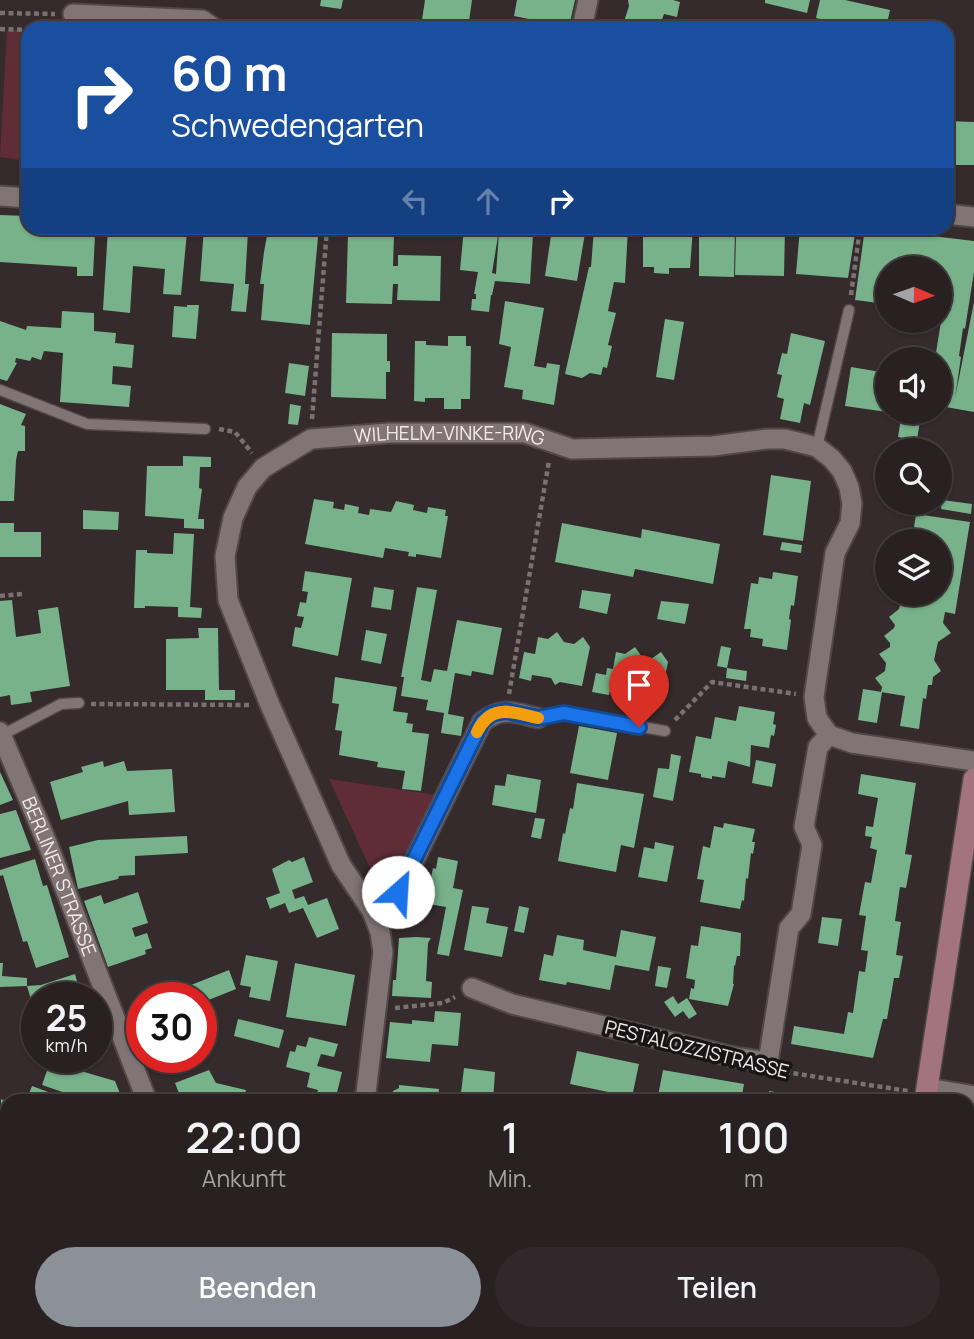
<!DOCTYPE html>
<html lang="de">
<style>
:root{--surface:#282021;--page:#30282a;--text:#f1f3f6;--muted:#a5a3a5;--line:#443e3f;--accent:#8c9099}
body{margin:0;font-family:Manrope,sans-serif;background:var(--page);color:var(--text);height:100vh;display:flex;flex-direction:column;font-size:26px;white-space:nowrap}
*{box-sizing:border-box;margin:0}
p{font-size:23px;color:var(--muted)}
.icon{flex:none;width:38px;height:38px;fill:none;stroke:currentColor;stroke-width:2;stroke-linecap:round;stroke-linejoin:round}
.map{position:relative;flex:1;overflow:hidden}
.drawer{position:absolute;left:0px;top:1094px;width:975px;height:247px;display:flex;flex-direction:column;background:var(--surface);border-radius:21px 21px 0 0;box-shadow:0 2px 5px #0004,0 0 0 2px var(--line)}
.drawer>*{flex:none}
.top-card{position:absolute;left:21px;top:21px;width:933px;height:214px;border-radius:21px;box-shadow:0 2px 5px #0004,0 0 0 2px var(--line);background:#1a4fa0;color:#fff;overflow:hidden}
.needle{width:46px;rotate:92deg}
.controls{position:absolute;left:875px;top:256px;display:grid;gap:14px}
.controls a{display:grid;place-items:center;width:77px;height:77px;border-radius:50%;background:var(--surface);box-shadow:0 2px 5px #0004,0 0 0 2px var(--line);font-size:35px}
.speed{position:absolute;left:21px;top:982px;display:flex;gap:14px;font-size:35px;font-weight:700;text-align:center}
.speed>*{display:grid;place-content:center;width:91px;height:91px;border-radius:50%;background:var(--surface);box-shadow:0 2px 5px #0004,0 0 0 2px var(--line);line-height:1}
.speed small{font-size:18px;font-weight:400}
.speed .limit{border:10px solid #d22;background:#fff;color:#111}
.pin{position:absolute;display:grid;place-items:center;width:60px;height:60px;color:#fff;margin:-72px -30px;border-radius:50% 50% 50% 0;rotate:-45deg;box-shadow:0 0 7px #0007}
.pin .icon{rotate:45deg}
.me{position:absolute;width:77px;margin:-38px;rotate:26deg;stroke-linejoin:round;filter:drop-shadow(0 0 5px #0008)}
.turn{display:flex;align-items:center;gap:24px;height:147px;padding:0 35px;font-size:32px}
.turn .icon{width:91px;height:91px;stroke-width:2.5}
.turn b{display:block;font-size:49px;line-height:60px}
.lanes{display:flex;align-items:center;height:66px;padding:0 35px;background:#0003;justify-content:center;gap:35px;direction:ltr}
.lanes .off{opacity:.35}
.eta{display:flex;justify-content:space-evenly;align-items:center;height:119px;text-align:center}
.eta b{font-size:42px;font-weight:600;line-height:49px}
.cta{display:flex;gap:14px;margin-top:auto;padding:14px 35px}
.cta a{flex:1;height:80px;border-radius:42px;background:var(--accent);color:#fff;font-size:28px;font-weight:600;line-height:80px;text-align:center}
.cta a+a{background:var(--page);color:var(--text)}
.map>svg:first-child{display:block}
.green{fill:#602d37}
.building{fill:#77b28a}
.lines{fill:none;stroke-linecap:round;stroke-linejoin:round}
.service-casing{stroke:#4f4748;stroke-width:13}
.minor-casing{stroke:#4f4748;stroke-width:23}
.tertiary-casing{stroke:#4f4748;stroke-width:24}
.secondary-casing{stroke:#4f4748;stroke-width:24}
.path{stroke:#7a7173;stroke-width:4.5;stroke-dasharray:5 3.5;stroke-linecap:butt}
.service{stroke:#807475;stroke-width:10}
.minor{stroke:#807475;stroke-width:19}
.tertiary{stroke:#807475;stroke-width:21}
.secondary{stroke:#a3747c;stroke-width:21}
.route-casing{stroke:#114b97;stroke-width:18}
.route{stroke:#1a73e8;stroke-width:12}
.slow{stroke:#f59e0b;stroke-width:12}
.labels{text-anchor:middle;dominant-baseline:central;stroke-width:7;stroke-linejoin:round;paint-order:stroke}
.street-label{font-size:19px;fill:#f1eaeb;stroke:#191415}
</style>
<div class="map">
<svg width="974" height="1339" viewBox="0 0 974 1339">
<rect width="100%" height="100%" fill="#352a2c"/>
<!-- green -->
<path class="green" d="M7 30 28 31V161L0 157Z
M329 779 437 795 395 877 384 884 374 877Z"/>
<!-- building -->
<path class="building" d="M321 0H343L341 9 320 6Z
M425 0H472L468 28H429L430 21 422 20Z
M517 0H575L569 27 514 16Z
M628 0H673L680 2 677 17 664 14 659 28H622L629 6Z
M765 0H810L807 13 765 3Z
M820 0H845L890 10 886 28H827L829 21 816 18Z
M947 121 974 122V165H947Z
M0 215 28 216V228H83L82 233 95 234 93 276H77V267L0 262Z
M108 228H183L187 232 181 295 163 294 165 269 133 266 130 313 103 310Z
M204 228 248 231 245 284H249L246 312 231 311 234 284 200 281Z
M464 228 499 230 492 273 496 274 499 232 533 234 530 284 495 281 492 295H491L489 312 471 310 472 299H476V294H474L478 272 460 270Z
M628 228 625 283 614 282 608 311 616 313 608 345 612 346 607 368 603 367 601 375 590 373 582 378 565 374 589 267H591L594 229Z
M643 228H693L690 268H669V274L654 273V267H643Z
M699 228H735L734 277 699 276Z
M800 228H856L848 278 796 274Z
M865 228 974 241V272L965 329 963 328 959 356 961 357 955 398 974 302V412L940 406V359H935L947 284 940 283V268H887V304L855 300Z
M552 229 585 233 577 281 545 276Z
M785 229 784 276 735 275 736 232Z
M271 232 277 233 279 237H318L310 325 261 320 264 284H260L264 252 267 236Z
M348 234H394L393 266H398V255L441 256 440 301 397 300 398 284H393L392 304 346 303Z
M505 301 544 308 534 366 546 368 547 363 560 365 554 405 522 399 523 390 504 387 511 347 499 344Z
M187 305H199L196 339 172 337 174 306 187 307Z
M62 311 94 313V331L116 333 115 343 134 345 132 368 113 366 112 384 131 386 129 407 60 402 63 353 44 351 41 360 32 357 30 361 16 358 15 362 17 363 7 381 0 379V321L26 330 27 326 61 328Z
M665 319 684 322 674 380 656 377Z
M332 333 387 334V361H390V372H386V399L331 397Z
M791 333 825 341 810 405 804 403 800 423 780 419 784 399 777 397 782 375 777 374 782 353 787 354Z
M448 336H466V346H471L470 399H461V409H444V398H425V402L414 401 415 341H426V345L448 346Z
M289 363 309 366 305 396 285 393Z
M851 367 887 373V412L845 406Z
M0 404 26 414 21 425 25 426V451H18L16 460 14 501H0Z
M290 404 301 406 298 425 288 424Z
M901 418 920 421 917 440 898 437Z
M183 456 211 457V467H200L199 488 202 489 198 519H204V529L184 528V519L145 516 147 466H183Z
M771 475 811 481 803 541 763 535Z
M314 499 334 502 333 508 344 510 345 504 359 507 358 513 369 515 370 509 391 512 396 501 414 505 413 510 427 513 428 507 446 510 445 516H448L441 558 416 554V557L408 556 409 552 385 548 383 558 305 544Z
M942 500 972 504 971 514 941 509Z
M83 510 119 512 118 530 83 529Z
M916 514 970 522 955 614 945 612 943 623 951 633 938 642 934 660 941 671 933 677 932 685H928L926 699 923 698 919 729 900 726 905 696 881 692 882 687 875 678 885 671 886 663 879 654 890 647V643L884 636 894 628 895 625 889 617 899 609 900 605 902 606 904 593H940V541H912Z
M0 523H14V532H41V557H0Z
M562 523 641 538 642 529 720 544 713 584 635 569 633 577 555 562Z
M174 533 194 534 190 607 202 608 201 618 178 617V607L145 606V608H134L136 550H147V553L173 554Z
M782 542 802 545 801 553 780 550Z
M305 571 352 578 338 656 292 646 295 627 301 628 304 617 297 616 300 602 306 603 308 592 302 591Z
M773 572 798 576 794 606 791 605 789 619 791 620 787 650 762 646 763 639 750 637 751 629H744L751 583 758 584 759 577 772 579Z
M374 587 394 590 391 610 371 607Z
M417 587 437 590 421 680 431 682 434 669 447 671 457 620 502 628 493 675 472 671 471 676 455 673 448 714 464 717 461 736 441 733 444 713 426 710 428 700 401 696 404 677H401Z
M582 590 611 594 607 614 579 608Z
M12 600 16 637 41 633 38 610 58 607 70 686 30 692 32 702 11 705 10 695 0 697V601Z
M661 601 689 604 685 624 657 619Z
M198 628H218L219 690H235V700H205V690H166V639L199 638Z
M366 630 387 634 381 664 361 660Z
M557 632 564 642 574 644 583 637 590 647 582 686 560 682 555 685 551 678 532 675 531 681 519 678 524 652 535 654 538 637 548 639Z
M721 646 731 648 727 668 717 666Z
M635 647 642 657 651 659 661 652 668 662 660 701 638 697 633 700 628 693 610 690 609 695 592 692 596 673 606 675 607 668 613 669 616 652 625 654Z
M727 668 747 671 746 681 726 678Z
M335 677 397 687 393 711 408 713 406 723 413 724 412 732 429 734 421 791 402 789 405 771 377 767 378 762 339 755 342 731 335 730 339 704 332 703Z
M863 689 882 692 877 723 858 720Z
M739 706 775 712 773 724 776 725 774 736 771 735 769 748 751 745 750 767 728 761 725 778 712 776V779L701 777V774L689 772 696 736 711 739 715 717 736 721Z
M579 726 617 733 608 780 570 773Z
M671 754 681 756 673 801 653 797 658 768 669 769Z
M756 760 776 764 772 787 752 783Z
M103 761 104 767 124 761 127 771 172 769 175 812 129 815 128 801 61 820 50 782 83 772 81 767Z
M0 772 13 800 0 805Z
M507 774 541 780 536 813 492 805 495 785 505 786Z
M861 774 916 783 905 854 912 855 909 872 906 888 900 887 895 921 901 922 896 955 903 956 899 978H894L887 1019H883L873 1058 791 1044 794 1026 844 1034 848 1012 853 1013 859 971 865 972 868 951 861 950 866 916 859 915 865 882 871 883 877 850 870 848 872 837 865 836 866 826 873 827 878 798 858 794Z
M577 783 644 794 634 848 621 845 616 872 558 861 563 833 565 834 570 808 573 809Z
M16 810 31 850 0 858V814Z
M535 818 545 819 541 839 531 837Z
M724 823 755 829 752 842H755L753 854 751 853 748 879 746 878 744 901 742 900 740 909 700 902 704 880 697 879 703 846 710 848 714 826 723 828Z
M187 836 188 853 135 856V875L119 876 118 879 78 889 69 847 98 840Z
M655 842 674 846 667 882 638 877 644 847 654 849Z
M304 857 313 882 292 890 295 899 304 896 308 905 327 898 339 929 317 938 303 908 289 913 285 903 270 909 266 898 280 893 272 869 289 860 292 862Z
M438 857 458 861 453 888 463 890 449 956 437 954 446 907 429 904 433 884 430 883 433 868 436 869Z
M35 859 43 886 47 885 69 957 36 968 27 941 23 942 3 875 0 876V870Z
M138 892 148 923 132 928 135 937 147 933 152 948 145 950 146 954 108 967 84 901 101 895 104 904Z
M472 906 489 908 486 923 508 927 502 957 464 950Z
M519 906 529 908 524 933 514 931Z
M822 917 842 919 838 946 818 943Z
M701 926 741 933 740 956H737L735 966 734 965 733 984H734L728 1006 689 999 691 988 694 989 695 980 686 978 691 945 698 946Z
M621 930 656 937 649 971 615 965 610 990 567 982 566 985 539 980 544 954 553 956 557 935 584 940 583 950 616 957Z
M417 937 431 938 428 943 426 981 432 982 431 998 392 996 393 980H396L399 938Z
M246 955 278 961 270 1001 249 997 251 987 240 985Z
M0 963H3L2 976 27 978V986L0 987Z
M295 963 355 975 346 1026 286 1017Z
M658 966 671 968 667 988 655 986Z
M229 970 236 989 201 1003V998H158Z
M75 974 81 996 37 998V1009L34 1010 27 986 41 985Z
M673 996 678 1004 687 998 697 1014 689 1019 683 1011 675 1017 664 1002Z
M435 1011 461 1013 458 1046 432 1044 430 1062 386 1058 390 1022 412 1024V1020L434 1022Z
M238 1019 284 1030 279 1048 234 1036Z
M309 1037 338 1044 334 1057 321 1054 317 1066 342 1072 335 1101H315L318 1090 307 1087 310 1073 286 1067 290 1051 295 1052 297 1045 306 1047Z
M577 1051 639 1064 632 1097 570 1084Z
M50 1062 115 1081 123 1101H82L80 1098 42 1085Z
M464 1068 495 1072 493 1101H460Z
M209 1070 216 1083 246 1090 243 1101H182L175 1083Z
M663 1070 744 1084 741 1101H657Z
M399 1085 439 1089 438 1101H392L393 1091 399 1088Z
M32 1086 51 1093 48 1101H26Z
M769 1091 816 1099V1101H768Z
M1 1099 7 1102V1177L0 1192Z
M968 1266 974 1267V1339H949L950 1334H968Z
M8 1334H58L62 1339H12Z
M293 1334H328L327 1339H292Z
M810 1334H841L840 1339H809Z"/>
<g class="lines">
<defs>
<path id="service" d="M0 390 87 424 205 429
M817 447 849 310
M538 718 564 713 665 731
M2 735 61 704 79 703
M203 1334 204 1339"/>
<g id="minor">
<path d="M73 14 202 20 214 28"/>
<path d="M582 28 588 0"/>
<path d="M0 196 28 198"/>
<path d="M947 214 974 217"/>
<path id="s1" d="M0 732 48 845 147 1101"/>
<path d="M372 911 390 901 398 893 482 722C502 706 516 713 538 718"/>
<path d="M472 988 512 1004 734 1057 768 1062 789 928 801 914 812 845 804 827 818 747 829 735"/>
<path d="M927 1088 974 1096"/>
<path id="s2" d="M365 1101 383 952 380 932 372 911 341 865 270 705 228 600 225 556 233 518 247 487 263 468 311 439 389 433H525L572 449 713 446 767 439H785L817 447 832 459 842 471 849 487 852 504 850 523 835 553 814 697 817 718 829 735 852 743 974 761"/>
<path d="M168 1339 181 1334"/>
<path d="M363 1339 364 1334"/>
</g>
<path id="tertiary" d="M0 1280 7 1275
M617 1334 631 1339"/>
<path id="secondary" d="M925 1101 974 779
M887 1339 888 1334"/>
</defs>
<!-- service casing -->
<use href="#service" class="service-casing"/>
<!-- minor casing -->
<use href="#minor" class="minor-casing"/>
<!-- tertiary casing -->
<use href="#tertiary" class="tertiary-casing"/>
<!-- secondary casing -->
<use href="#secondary" class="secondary-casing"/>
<!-- path -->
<path class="path" d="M0 13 55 14
M0 29 28 30
M851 295 860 228
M312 419 327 228
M219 429 235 432 252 453
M0 596 22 594
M509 694 549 461
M91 704 250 705
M675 720 712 682 796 694
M395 1008 443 1003 455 997
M785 1072 908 1091"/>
<!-- service -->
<use href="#service" class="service"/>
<!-- minor -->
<use href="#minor" class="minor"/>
<!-- tertiary -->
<use href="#tertiary" class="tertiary"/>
<!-- secondary -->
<use href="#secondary" class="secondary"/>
</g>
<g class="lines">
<defs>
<path id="route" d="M398 892 482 722 492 714 506 711 538 718 564 713 639 727"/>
</defs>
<!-- route casing -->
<use href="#route" class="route-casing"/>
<!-- route -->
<use href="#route" class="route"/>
<!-- slow -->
<path class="slow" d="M477 732C491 703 512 712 538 718"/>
</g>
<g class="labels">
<!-- street labels -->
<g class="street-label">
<text stroke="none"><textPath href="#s2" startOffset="873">WILHELM-VINKE-RING</textPath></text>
<text stroke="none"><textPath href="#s1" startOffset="156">BERLINER STRASSE</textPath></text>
<text transform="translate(697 1049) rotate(14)">PESTALOZZISTRASSE</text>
</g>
</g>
</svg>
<div class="controls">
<a><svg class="needle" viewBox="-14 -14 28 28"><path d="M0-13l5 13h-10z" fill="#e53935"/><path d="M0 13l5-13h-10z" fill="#a5a3a5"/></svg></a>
<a><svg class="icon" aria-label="sound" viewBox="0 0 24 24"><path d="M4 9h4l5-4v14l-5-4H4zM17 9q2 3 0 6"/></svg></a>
<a><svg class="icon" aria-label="search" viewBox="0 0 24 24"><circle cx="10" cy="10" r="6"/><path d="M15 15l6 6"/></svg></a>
<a><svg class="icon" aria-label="layers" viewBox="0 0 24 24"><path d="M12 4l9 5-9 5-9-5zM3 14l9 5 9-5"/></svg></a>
</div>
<div class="speed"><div>25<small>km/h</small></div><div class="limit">30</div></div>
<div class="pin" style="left:639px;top:727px;background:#d93025"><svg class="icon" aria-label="arrive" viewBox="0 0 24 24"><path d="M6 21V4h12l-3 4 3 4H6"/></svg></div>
<svg class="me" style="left:398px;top:892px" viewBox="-20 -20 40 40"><circle r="19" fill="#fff"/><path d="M0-13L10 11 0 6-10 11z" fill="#1a73e8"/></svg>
<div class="top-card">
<div class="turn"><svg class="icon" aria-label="right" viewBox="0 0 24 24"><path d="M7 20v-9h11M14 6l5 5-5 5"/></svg><div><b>60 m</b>Schwedengarten</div></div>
<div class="lanes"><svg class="icon off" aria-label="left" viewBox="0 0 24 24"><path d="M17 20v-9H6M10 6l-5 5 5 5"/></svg><svg class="icon off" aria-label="ahead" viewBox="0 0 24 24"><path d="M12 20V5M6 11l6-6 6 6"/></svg><svg class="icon" aria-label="right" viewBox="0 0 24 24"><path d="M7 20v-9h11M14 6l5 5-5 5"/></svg></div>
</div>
<section class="drawer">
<div class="eta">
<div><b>22:00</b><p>Ankunft</p></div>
<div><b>1</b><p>Min.</p></div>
<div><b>100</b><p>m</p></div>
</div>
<div class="cta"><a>Beenden</a><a>Teilen</a></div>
</section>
</div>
